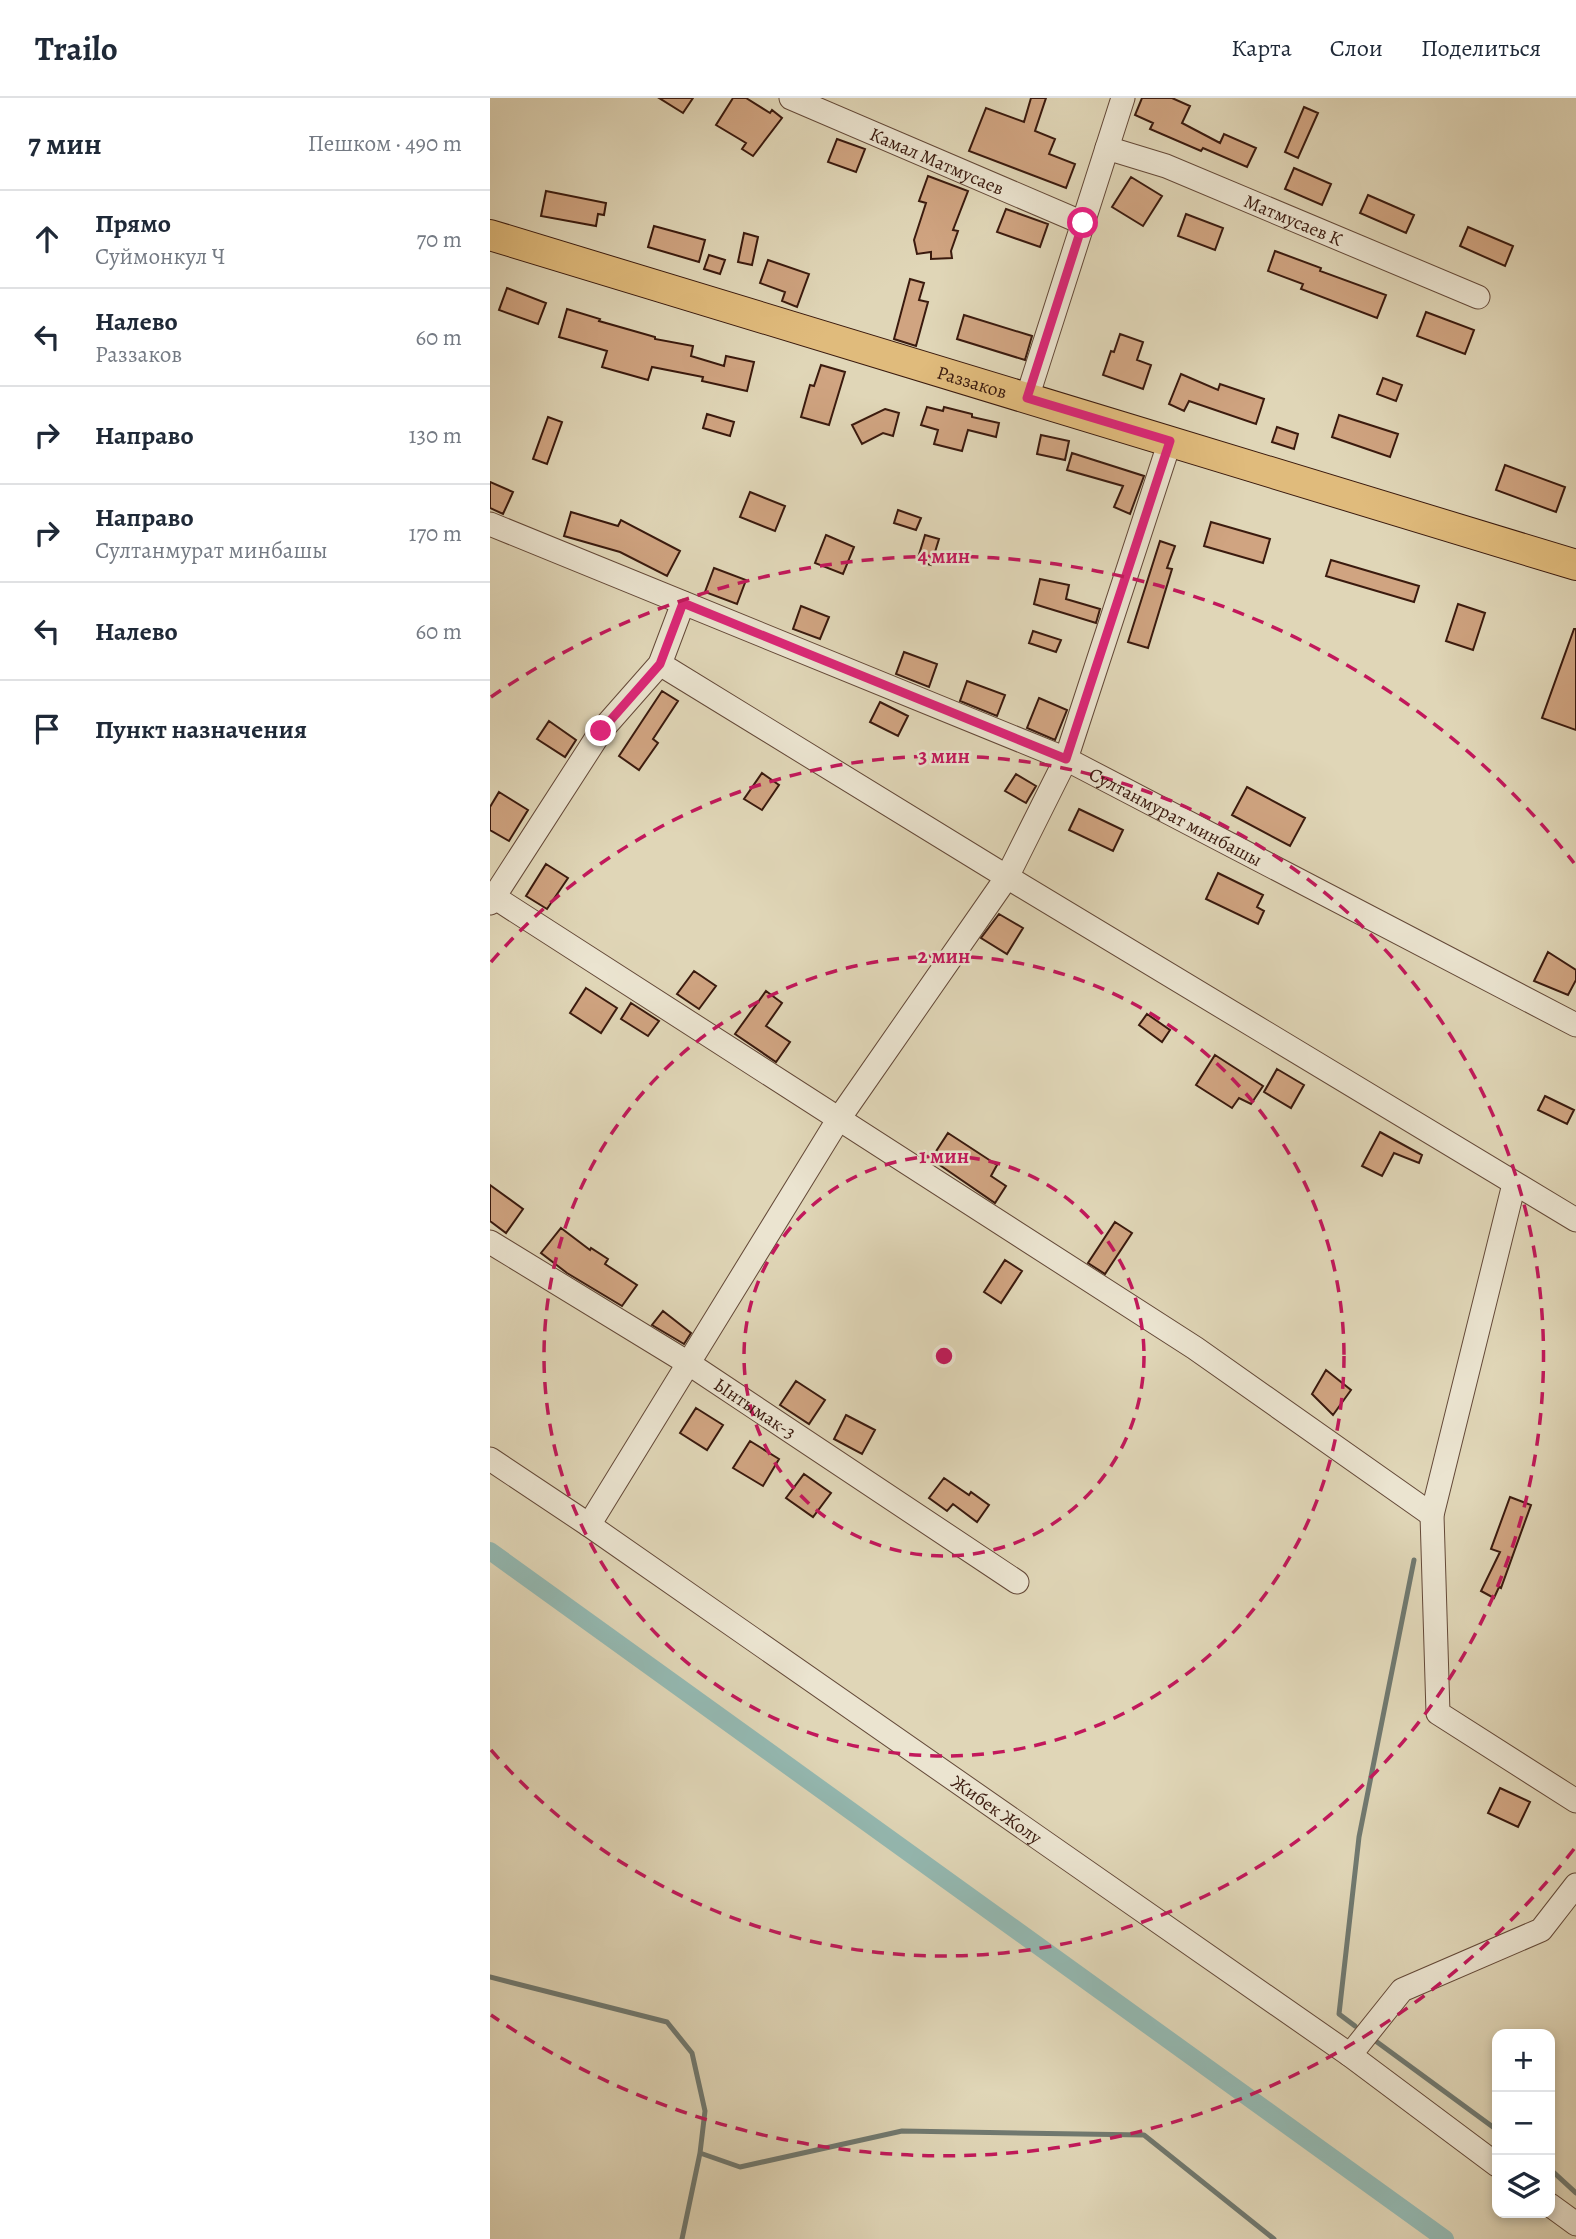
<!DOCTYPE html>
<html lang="ru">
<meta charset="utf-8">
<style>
body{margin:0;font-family:Alegreya,serif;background:#f6f6f7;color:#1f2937}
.controls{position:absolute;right:21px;bottom:21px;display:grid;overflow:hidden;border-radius:14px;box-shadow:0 4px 10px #0003}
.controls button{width:63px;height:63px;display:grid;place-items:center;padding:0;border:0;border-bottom:2px solid #e0e1e3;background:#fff;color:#1f2937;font:35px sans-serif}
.stop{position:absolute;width:21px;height:21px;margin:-16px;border:5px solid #db2777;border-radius:50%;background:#fff}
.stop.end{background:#db2777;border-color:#fff;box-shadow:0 2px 7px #0008}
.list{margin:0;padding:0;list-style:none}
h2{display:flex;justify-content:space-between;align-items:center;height:91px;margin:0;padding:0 28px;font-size:30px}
h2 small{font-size:23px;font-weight:400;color:#747a83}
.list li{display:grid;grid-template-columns:46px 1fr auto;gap:21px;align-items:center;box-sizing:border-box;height:98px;padding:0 28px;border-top:2px solid #e0e1e3}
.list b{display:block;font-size:26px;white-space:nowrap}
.list p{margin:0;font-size:23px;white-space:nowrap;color:#747a83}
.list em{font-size:23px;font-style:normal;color:#747a83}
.icon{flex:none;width:38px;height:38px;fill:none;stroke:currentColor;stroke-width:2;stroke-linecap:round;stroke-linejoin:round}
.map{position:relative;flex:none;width:1086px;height:2141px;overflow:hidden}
header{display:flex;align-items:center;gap:42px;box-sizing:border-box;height:98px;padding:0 35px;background:#fff;border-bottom:2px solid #e0e1e3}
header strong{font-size:33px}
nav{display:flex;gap:38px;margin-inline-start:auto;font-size:24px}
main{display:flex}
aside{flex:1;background:#fff}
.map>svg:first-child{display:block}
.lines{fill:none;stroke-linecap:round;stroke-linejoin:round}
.stream{stroke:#707970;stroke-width:5}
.canal{stroke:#94b9b2;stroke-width:18}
.building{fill:#d0a481;stroke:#3a1a0e;stroke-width:2}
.minor-casing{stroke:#644938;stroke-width:25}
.major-casing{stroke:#3a1a0e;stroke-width:32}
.minor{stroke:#ebe4d0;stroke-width:23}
.major{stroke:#e0bb7c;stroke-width:30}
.route{stroke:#db2777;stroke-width:9}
.ring{fill:none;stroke:#c2185b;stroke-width:3.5;stroke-dasharray:12 9}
.labels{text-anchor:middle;stroke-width:5;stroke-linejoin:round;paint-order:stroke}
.street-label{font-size:19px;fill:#3a1a0e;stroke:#ebe4d0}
.centre{fill:#c2185b;stroke:#ebe4d0;stroke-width:3.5}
.ring-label{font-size:21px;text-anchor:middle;font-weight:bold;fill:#c2185b;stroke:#ebe4d0;stroke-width:5;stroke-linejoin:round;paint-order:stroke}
</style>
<header>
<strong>Trailo</strong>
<nav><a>Карта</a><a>Слои</a><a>Поделиться</a></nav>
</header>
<main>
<aside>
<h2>7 мин<small>Пешком · 490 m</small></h2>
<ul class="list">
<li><svg class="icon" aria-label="ahead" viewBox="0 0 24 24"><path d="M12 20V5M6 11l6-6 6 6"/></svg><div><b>Прямо</b><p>Суймонкул Ч</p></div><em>70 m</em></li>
<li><svg class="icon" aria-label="left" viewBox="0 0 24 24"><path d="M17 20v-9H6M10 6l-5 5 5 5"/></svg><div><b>Налево</b><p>Раззаков</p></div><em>60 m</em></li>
<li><svg class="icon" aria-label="right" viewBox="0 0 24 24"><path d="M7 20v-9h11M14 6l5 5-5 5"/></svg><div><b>Направо</b></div><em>130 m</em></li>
<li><svg class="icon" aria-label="right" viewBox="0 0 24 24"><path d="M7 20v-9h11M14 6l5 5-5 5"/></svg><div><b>Направо</b><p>Султанмурат минбашы</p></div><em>170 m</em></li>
<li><svg class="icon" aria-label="left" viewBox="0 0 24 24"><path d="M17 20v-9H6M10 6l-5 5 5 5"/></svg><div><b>Налево</b></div><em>60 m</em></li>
<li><svg class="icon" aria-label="arrive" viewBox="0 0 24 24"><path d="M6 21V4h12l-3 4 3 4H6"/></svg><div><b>Пункт назначения</b></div></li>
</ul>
</aside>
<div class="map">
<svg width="1086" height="2141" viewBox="0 0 1086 2141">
<rect width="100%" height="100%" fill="#e0d6b7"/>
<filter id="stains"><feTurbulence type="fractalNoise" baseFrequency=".00286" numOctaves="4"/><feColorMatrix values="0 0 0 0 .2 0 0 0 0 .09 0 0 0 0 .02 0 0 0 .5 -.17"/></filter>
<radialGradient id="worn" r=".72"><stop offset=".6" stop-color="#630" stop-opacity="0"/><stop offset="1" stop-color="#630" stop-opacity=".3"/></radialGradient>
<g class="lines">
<path class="stream" d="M0,1879L177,1924L202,1955L215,2013L210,2055L192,2141
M865,1928L849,1916L869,1739L924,1462
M887,1944L1007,2032
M210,2055L250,2069L412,2033L654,2037L784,2141
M1060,2071L1086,2095"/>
<path class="canal" d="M0,1453L955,2141"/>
</g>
<path class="building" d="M169,0H203L193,15Z
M243,0H256L280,15L282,12L292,20L263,58L252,51L256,45L226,27Z
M541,0H556L545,33L565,41L559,56L585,66L576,90L479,53L496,10L534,24Z
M652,0H682L700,8L692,25L730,45L734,36L766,50L757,69L713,50L711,53L660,31L663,25L645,17Z
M814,9L828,15L808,60L795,54Z
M347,41L375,51L366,74L338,64Z
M804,70L841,86L832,107L795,91Z
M438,78L478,93L463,132L468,133L461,153L462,160L441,161V154L427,156L424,142L436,105L429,103Z
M641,79L672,98L653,128L622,109Z
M56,93L116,105L114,117L108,116L106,128L51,118Z
M878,97L924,117L916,135L870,115Z
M516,111L558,126L550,149L507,134Z
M696,116L733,130L725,152L688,138Z
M164,128L215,142L209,164L158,149Z
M978,129L1023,148L1015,168L970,148Z
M254,135L268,139L262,167L248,164Z
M785,153L831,170L830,173L896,197L887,220L811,191L813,186L778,173Z
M219,157L235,162L230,176L214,171Z
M278,162L319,176L307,209L292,203L295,194L270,185Z
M420,181L434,185L429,202L438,204L426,248L404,241Z
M17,190L56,205L48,226L9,212Z
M77,211L110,221L109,223L165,239V241L203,248L201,258L234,268L236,258L264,264L257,293L212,283L213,279L162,269L158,282L112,269L117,253L69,239Z
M936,214L984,232L975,256L927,238Z
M474,217L542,238L535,262L467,241Z
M630,236L653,244L647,262L661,267L653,291L613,277L621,253L624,254Z
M331,267L355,274L339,327L311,319L320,287L324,288Z
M691,276L728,292L730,286L774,301L766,326L699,303L694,313L679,306Z
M893,280L912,287L906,303L887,296Z
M437,309L453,313L454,309L482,316V319L509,325L506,339L478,332L472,353L444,346L448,332L431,327Z
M395,311L409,315L403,338L393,335L372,346L362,327Z
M217,316L244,324L240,338L213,330Z
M849,317L908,336L900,359L842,339Z
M58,319L72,324L57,366L43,361Z
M787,329L808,336L804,351L782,344Z
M551,337L579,343L575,362L547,356Z
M582,355L654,378L640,416L624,409L633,388L577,372Z
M1015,367L1075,389L1066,414L1006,392Z
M0,384L23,394L13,416L0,410Z
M260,394L295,408L285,433L250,419Z
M408,412L431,420L426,432L404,425Z
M81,414L128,428L131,422L190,453L177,478L130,454L74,438Z
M721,424L780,441L773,465L714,448Z
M336,437L364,449L353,476L325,465Z
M435,437L449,441L441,467L427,463Z
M670,443L685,448L677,470L682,471L658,550L638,544Z
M841,462L929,488L924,504L836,478Z
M224,470L256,482L247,506L215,494Z
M550,481L579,487L576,501L610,511L606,525L544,506Z
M968,506L995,515L983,552L956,543Z
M311,508L339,519L330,541L303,531Z
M1084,531H1086V632L1052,620Z
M543,533L571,542L566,554L539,545Z
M414,554L447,566L439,589L406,576Z
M477,583L515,597L507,618L470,603Z
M172,593L188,603L163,641L168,645L149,672L129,658Z
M549,600L577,612L565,642L537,630Z
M390,604L418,618L408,638L380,624Z
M59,623L86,642L75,659L47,641Z
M272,675L289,687L272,712L254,701Z
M526,676L546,688L536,705L515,693Z
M757,689L815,720L800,748L742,717Z
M9,694L38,712L19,743L0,732V709Z
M589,711L633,732L623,753L579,732Z
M56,766L78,780L57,811L36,798Z
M728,775L773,797L767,809L774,813L768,826L716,801Z
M509,816L533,830L517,856L491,840Z
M1058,854L1086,872V882L1078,897L1044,883Z
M204,873L226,888L209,911L187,896Z
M96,890L127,910L111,935L80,915Z
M276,893L292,905L276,928L300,944L286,964L245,936Z
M141,905L169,923L158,938L131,921Z
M657,916L680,932L672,944L649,927Z
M725,957L773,988L761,1006L749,1000L742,1010L706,987Z
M787,971L814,987L801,1010L774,994Z
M1055,998L1084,1012L1077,1026L1048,1012Z
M890,1034L932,1057L929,1065L904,1055L892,1078L872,1068Z
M458,1035L507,1067L501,1078L516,1088L505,1105L441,1061Z
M0,1087L33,1111L16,1135L0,1123Z
M625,1124L642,1135L615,1176L598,1165Z
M71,1130L100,1152L101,1150L118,1161L115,1166L147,1187L132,1208L77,1175L51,1155Z
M515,1162L532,1173L511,1205L494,1194Z
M173,1213L201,1235L194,1246L162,1227Z
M836,1272L861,1292L843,1317L822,1296Z
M306,1283L335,1302L319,1326L290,1307Z
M206,1310L233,1327L217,1352L190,1335Z
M356,1317L385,1332L372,1356L344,1341Z
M260,1343L289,1361L273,1388L243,1370Z
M314,1376L341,1395L323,1419L296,1400Z
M454,1380L479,1397L481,1394L499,1407L487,1424L463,1406L457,1413L439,1400Z
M1020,1399L1041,1407L1011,1490L1009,1489L1004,1500L991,1493L1010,1454L1001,1451Z
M1010,1690L1040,1704L1028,1729L998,1715Z"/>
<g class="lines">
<g class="minor-casing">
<g id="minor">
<path id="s1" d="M301,0L593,125"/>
<path id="s2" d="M617,50L676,68L988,199"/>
<path d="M537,300L633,0"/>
<path id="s3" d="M0,426L576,661L1086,927"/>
<path d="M170,566L517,779L1086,1122"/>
<path d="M4,799L705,1250L942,1417"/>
<path d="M0,805L111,633L170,566L193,505"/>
<path d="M1024,1086L942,1417L948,1615L1086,1703"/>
<path id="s4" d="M0,1144L198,1265L527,1484"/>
<path id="s5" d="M0,1361L99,1427L860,1957L1007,2067"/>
<path d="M99,1427L348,1022L517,779L576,661L680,343"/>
<path d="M860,1957L912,1892L1051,1832L1086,1787"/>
<path d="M1060,2107L1086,2126"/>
</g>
</g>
<g class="major-casing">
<g id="major">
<path id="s6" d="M0,137L1086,467"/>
</g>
</g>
<use href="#minor" class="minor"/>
<use href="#major" class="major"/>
</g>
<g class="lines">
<path class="route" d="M111,633L170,566L193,505L576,661L680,343L537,300L593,125"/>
</g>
<g class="ring">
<circle cx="454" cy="1258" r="200"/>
<circle cx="454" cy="1258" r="400"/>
<path d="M1 864A600 600 0 1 1 1 1652"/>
<path d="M1084 1751A800 800 0 0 1 1 1917M1 599A800 800 0 0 1 1084 765"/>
</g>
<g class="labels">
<g class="street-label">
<text dy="7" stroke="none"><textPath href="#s1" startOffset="159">Камал Матмусаев</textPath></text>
<text dy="7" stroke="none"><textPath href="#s2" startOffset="200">Матмусаев К</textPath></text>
<text dy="7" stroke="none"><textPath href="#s6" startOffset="504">Раззаков</textPath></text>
<text dy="7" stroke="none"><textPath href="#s3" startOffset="746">Султанмурат минбашы</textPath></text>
<text dy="7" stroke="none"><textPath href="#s4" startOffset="313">Ынтымак-3</textPath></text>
<text dy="7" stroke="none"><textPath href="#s5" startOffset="616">Жибек Жолу</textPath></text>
</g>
</g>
<circle cx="454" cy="1258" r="10" class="centre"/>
<g class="ring-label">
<text x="454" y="465">4 мин</text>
<text x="454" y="665">3 мин</text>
<text x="454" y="865">2 мин</text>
<text x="454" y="1065">1 мин</text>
</g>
<rect width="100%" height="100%" filter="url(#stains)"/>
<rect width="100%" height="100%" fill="url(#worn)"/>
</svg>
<div class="controls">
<button>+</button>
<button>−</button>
<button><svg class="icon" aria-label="layers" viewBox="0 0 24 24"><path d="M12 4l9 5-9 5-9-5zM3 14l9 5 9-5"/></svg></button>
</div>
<div class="stop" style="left:593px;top:125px"></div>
<div class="stop end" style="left:111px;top:633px"></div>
</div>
</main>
